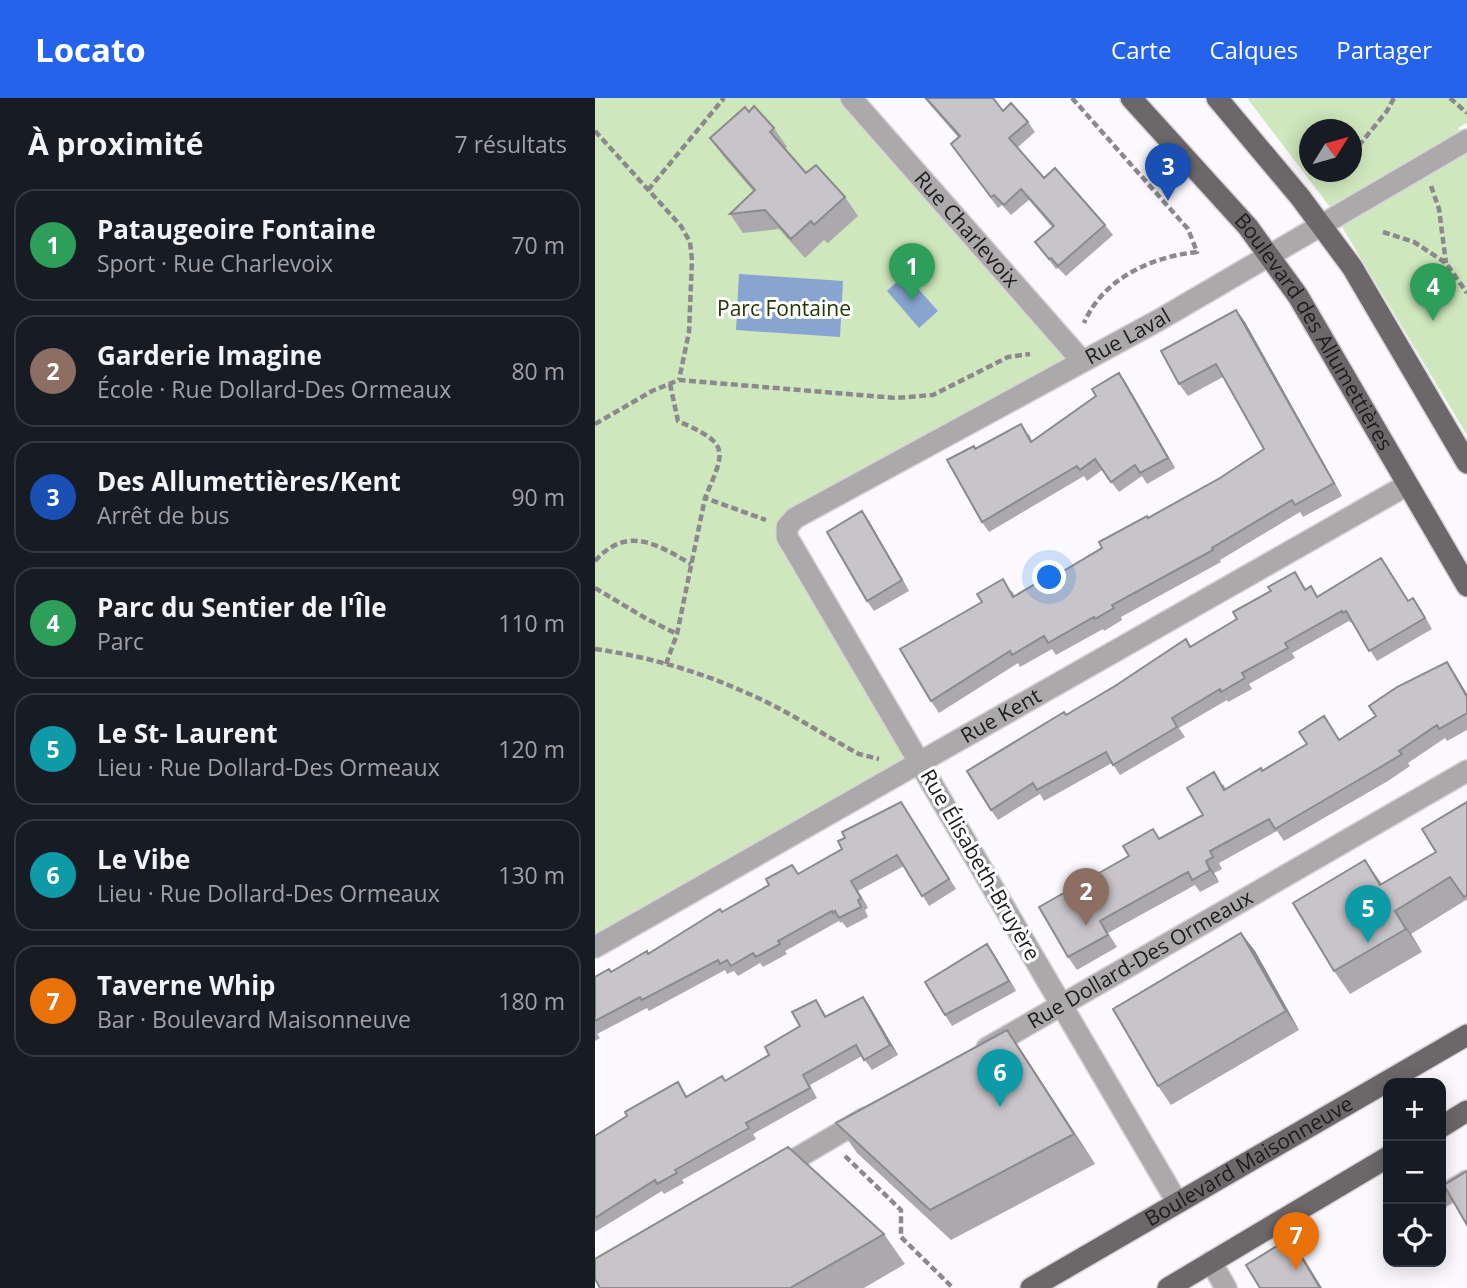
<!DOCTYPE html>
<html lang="fr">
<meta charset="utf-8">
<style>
body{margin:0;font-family:"Open Sans",sans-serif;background:#242831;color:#f1f3f6}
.controls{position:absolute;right:21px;bottom:21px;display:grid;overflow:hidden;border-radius:14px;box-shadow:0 4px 18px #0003}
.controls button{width:63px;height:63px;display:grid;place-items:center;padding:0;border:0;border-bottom:2px solid #363941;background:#171b24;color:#f1f3f6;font:35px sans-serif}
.compass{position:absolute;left:704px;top:21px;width:63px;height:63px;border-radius:50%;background:#171b24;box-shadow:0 4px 18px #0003;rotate:53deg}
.you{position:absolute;left:455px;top:480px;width:24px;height:24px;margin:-18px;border:5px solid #fff;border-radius:50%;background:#1a73e8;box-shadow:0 0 0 10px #1a73e833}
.badge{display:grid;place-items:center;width:46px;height:46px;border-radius:50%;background:#2563eb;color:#fff;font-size:23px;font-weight:700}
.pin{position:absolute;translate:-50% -58px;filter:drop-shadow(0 2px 4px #0008)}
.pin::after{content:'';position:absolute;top:37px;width:24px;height:21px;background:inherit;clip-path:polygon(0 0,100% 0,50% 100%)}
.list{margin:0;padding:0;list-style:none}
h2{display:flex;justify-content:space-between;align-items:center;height:91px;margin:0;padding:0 28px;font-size:30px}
h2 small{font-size:23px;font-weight:400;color:#9ea1a6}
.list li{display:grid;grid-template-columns:46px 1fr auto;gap:21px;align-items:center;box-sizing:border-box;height:112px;margin:0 14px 14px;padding:0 14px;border:2px solid #363941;border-radius:21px}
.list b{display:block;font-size:26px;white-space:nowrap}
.list p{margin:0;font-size:23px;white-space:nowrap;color:#9ea1a6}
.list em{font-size:23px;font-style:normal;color:#9ea1a6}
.icon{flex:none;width:38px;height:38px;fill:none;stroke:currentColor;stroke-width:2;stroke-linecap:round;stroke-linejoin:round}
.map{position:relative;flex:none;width:872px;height:1190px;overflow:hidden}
header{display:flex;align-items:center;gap:42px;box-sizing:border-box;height:98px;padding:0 35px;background:#2563eb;color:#fff}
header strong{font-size:33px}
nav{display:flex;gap:38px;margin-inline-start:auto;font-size:24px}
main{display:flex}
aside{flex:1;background:#171b24}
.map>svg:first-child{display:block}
.green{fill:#cfe7bd;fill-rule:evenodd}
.water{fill:#87a5d0}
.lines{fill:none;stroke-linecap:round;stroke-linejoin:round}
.minor-casing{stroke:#d7d5da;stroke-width:24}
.major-casing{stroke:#d7d5da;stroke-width:24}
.path{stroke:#8b898d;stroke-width:4.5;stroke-dasharray:7 3.5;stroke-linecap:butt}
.minor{stroke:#aca9aa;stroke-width:21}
.major{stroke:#6c6869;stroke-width:21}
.wall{fill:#aba9ad}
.shaded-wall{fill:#8b8a8d}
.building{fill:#c7c5c9;stroke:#8b8a8d;stroke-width:2}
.labels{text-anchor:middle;stroke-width:6;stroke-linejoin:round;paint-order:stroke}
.street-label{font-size:21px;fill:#1c1b1d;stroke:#fff}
.park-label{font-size:21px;fill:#213803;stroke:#fff}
</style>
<header>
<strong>Locato</strong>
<nav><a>Carte</a><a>Calques</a><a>Partager</a></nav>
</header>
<main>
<aside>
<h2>À proximité<small>7 résultats</small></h2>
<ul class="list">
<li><span class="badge" style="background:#2e9e5b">1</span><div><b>Pataugeoire Fontaine</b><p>Sport · Rue Charlevoix</p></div><em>70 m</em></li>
<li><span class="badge" style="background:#8d6e63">2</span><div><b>Garderie Imagine</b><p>École · Rue Dollard-Des Ormeaux</p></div><em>80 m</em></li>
<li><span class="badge" style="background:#1a4fb4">3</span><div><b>Des Allumettières/Kent</b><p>Arrêt de bus</p></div><em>90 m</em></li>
<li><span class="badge" style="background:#2e9e5b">4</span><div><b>Parc du Sentier de l'Île</b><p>Parc</p></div><em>110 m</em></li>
<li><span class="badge" style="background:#0f9aa8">5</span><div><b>Le St- Laurent</b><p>Lieu · Rue Dollard-Des Ormeaux</p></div><em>120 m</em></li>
<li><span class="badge" style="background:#0f9aa8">6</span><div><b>Le Vibe</b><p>Lieu · Rue Dollard-Des Ormeaux</p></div><em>130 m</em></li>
<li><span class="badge" style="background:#e8710a">7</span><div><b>Taverne Whip</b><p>Bar · Boulevard Maisonneuve</p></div><em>180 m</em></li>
</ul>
</aside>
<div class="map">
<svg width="872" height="1190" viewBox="0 0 872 1190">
<rect width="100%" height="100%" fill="#fbf9fe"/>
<path class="green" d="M0,0H256L487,263L192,429L325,664L0,849Z
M652,0H872V25L863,30L872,46V337L735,109ZM715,32H757V74H715Z"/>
<path class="water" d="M144,176L248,183L245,239L141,232Z
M310,176L343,213L324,230L292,193Z"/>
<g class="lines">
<g class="minor-casing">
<g id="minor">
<path id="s1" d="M256,0L487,263"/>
<path id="s2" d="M0,849L812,387"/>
<path id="s3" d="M392,950L872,673"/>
<path d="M180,1073L270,1020"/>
<path d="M846,1099L872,1083"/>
<path id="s4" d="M582,1104L198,449L192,439V429L200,420L564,222L872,42"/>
<path d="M616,1164L631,1190"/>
</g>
</g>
<g class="major-casing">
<g id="major">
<path id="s5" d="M536,0L653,129L703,198L872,488"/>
<path d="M622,0L705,99L757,169L872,365"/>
<path d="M846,1029L872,1013"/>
<path id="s6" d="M436,1190L872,937"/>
<path d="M573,1190L793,1059"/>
</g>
</g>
<path class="path" d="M477,0L593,131L602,154C555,159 508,181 489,225
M855,0L872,15
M0,33L86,128L95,144L97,162L94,234L84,282
M757,56L792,13L799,0
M738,79L741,74
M836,88L844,111L851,165
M53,92L129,0
M788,134L819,144L851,165L872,195
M75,286L83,323C135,346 131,351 110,400L171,422
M0,326L57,293L84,282L301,300L338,297L413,259L435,256
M0,463C32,427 62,446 96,466
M0,490L52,521L82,536
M0,551C49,558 100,572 145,592C187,609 225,635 264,656L284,661
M71,566L82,536L110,400
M250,1058L306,1112V1139L358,1190"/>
<use href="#minor" class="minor"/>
<use href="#major" class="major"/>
</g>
<path class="wall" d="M329,0H398L408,13L433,24L440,34L422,50L449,80L510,127L518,137L471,178L463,170L461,171L440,144L457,129L434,102L416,117L407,107L403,110L363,56V39Z
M154,14L179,30L192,49L190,51L211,75L250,99L263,118L233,145L229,142L210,160L184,131L148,135L135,116L159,94L129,59L115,40Z
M641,212L650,224L747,398L708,419L705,414L625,462L626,464L526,519L527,522L509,533L508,531L461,557L457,551L425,569L423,565L344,615L336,603L387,504L417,493L420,498L444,488L554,420L625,380L669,351L628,279L593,298L584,286Z
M524,275L531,285L580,370L552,386L547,378L524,394L507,372L492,383L489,378L394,434L387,424L381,351L434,336L437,343L501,298Z
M274,423L314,493L279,513L272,503Z
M786,460L813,502L825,510L837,531L782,563L757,524L756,525L754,523L697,555L700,560L654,586L657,591L633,604L632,602L584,630L590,639L525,677L517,665L449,703L445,696L403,722L396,712L471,617L520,588L591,541L596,548L642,521L700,474L711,491L723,498Z
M860,576L872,596V632L852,643L850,640L813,665L815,668L793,683L689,743L682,733L624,765L627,771L619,775L624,784L605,794L600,787L513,835L522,849L482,872L473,859L565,740L608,717L628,686L631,691L668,673L744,642Z
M306,704L361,791L334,808L309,768L263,793L273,810L270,812L273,819L252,830L247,824L245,825L244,823L190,853L192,856L168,869L165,865L143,878L139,873L132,876L130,872L54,913L52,910L2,936L5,940L0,943V879L16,873L53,856L174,787L197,767L204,776L247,751L250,740Z
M872,704V803L871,802L816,836L827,854L755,896L739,873L787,785L841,754Z
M646,835L660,853L704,932L576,1007L563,988Z
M399,856L421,893L357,928L350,917Z
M268,899L275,909L303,957L277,972L267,958L215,987L222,1000L158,1036L161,1041L87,1082L89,1085L69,1096L67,1093L0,1134V1038L92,998L130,983L174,957L205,928L228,912L231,918Z
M412,932L433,963L500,1066L356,1142L262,1055L241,1025Z
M289,1136L310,1166L269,1190H5Z"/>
<path class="shaded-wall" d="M641,212L650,224L747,398L739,385Z
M524,275L531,285L580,370L573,360Z
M267,413L274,423L314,493L307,482Z
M852,564L860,576L872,596V599Z
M770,762L786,785L801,809L785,787Z
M611,763L619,775L624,784L615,772Z
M256,783L263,793L273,810L266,800Z
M800,813L816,836L827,854L811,831Z
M646,835L660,853L704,932L691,913Z
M392,846L399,856L421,893L414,883Z
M268,899L275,909L303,957L295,947Z
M412,932L433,963L500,1066L479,1036Z
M695,1140L708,1159L727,1190H725Z"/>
<path class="building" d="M331,0H398L408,13L416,5L433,24L414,40L449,80L460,70L510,127L463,168L456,160L454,161L440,144L459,128L426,91L409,107L399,97L396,99L356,46L365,38Z
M159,8L179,30L175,34L211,75L221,67L250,99L219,127L216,123L196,141L170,112L135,116L160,92L115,40L150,9L154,14Z
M641,212L739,385L700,407L697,402L617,450L618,452L517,507L519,510L500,521L499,519L453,545L449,538L417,557L415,553L336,603L305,551L387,504L382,496L408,481L418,499L442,485L443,488L507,450L504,444L552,418L553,420L625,380L669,351L621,266L584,286L566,253Z
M524,275L573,360L545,375L540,367L516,384L500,361L485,372L482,368L387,424L352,362L379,348L380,351L426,326L436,344L501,298L497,291Z
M267,413L307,482L272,503L232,434Z
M786,460L813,503L818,500L830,520L774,553L751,513L748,515L747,513L690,545L693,550L647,575L650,580L626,594L625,591L577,620L582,629L518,667L511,654L442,692L438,685L396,712L372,673L469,614L471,617L520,588L591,541L595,549L642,521L638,514L676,493L673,489L700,474L710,492L716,488L722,499Z
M852,564L872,599V615L844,631L842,627L804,653L807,656L784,670L680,731L674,721L615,753L618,759L611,763L615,772L597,782L593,774L505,823L513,837L473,859L444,809L534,758L528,748L558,731L564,741L608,717L592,690L619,674L629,692L666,670L667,673L712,646L704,634L729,618L744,642L781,618L774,608L802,589Z
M306,704L354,781L327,798L302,757L256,783L266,800L263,802L266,809L244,820L240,813L238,815L237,813L183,843L185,846L161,859L158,855L136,868L132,862L125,866L123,862L47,902L45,899L0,923V879L14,871L16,874L52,853L53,856L125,811L127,814L174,787L171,781L197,767L203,776L247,751L243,743L250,740L247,734Z
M872,704V797L869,799L855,779L800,813L811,831L739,873L698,805L770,762L785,787L841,754L827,731Z
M646,835L691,913L563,988L518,911Z
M392,846L414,883L350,917L330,884Z
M268,899L295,947L269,962L261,947L208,977L215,990L151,1025L154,1030L80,1072L82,1075L62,1086L60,1082L0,1120V1038L32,1018L30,1014L83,984L91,999L127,978L130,983L174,957L170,949L205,928L197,914L221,902L230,919Z
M412,932L479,1036L335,1112L241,1025Z
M193,1049L289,1136L195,1190H5L0,1181V1161Z
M872,1073V1127L849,1087Z
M695,1140L725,1190H665L651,1167Z"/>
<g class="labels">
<g class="street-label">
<text dy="7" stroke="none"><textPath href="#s1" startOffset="175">Rue Charlevoix</textPath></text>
<text dy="7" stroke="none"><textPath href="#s5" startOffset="298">Boulevard des Allumettières</textPath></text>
<text dy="7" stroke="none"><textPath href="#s4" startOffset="1172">Rue Laval</textPath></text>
<text dy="7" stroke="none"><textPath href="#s2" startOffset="467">Rue Kent</textPath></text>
<text transform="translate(385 767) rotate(60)" y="7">Rue Élisabeth-Bruyère</text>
<text dy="7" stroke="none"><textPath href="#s3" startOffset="177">Rue Dollard-Des Ormeaux</textPath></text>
<text dy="7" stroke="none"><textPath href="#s6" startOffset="252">Boulevard Maisonneuve</textPath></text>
</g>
<g class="park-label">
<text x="189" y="218">Parc Fontaine</text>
</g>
</g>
</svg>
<div class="controls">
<button>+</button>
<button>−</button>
<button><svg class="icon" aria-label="locate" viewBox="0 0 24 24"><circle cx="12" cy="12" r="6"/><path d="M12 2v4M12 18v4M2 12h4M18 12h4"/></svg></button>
</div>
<svg class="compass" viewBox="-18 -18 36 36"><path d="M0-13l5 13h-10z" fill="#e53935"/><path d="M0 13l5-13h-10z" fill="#9ea1a6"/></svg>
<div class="you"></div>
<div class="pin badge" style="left:317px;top:203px;background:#2e9e5b">1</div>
<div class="pin badge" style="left:491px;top:828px;background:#8d6e63">2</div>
<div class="pin badge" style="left:573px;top:103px;background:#1a4fb4">3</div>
<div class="pin badge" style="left:838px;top:223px;background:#2e9e5b">4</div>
<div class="pin badge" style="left:773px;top:845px;background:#0f9aa8">5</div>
<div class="pin badge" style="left:405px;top:1009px;background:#0f9aa8">6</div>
<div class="pin badge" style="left:701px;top:1172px;background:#e8710a">7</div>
</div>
</main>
